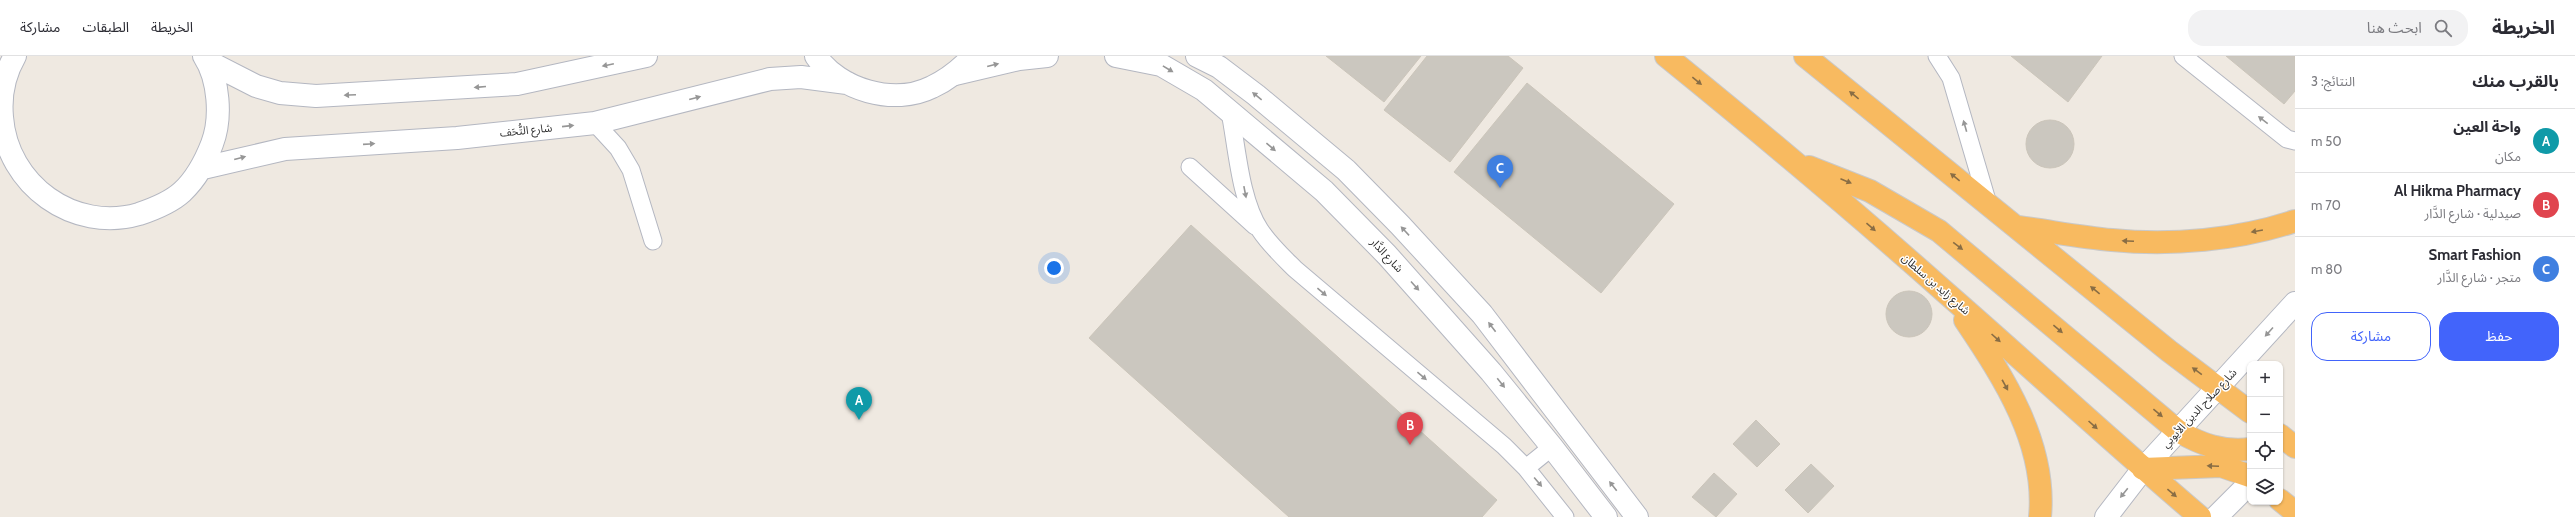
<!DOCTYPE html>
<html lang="ar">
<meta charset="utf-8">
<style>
body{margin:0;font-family:Cabin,"Noto Sans Arabic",sans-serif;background:#f2f2f3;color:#2b2b33;direction:rtl}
.controls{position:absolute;right:12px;bottom:12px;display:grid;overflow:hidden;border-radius:8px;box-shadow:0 1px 3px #0004}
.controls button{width:36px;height:36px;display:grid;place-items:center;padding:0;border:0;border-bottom:1px solid #e1e1e2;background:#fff;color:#2b2b33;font:20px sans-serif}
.you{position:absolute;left:1054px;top:212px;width:14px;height:14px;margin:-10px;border:3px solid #fff;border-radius:50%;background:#1a73e8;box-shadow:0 0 0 6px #1a73e833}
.badge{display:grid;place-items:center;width:26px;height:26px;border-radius:50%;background:#4264fb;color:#fff;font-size:13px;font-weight:700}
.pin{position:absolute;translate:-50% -33px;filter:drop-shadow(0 1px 2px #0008)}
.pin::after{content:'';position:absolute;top:21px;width:14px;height:12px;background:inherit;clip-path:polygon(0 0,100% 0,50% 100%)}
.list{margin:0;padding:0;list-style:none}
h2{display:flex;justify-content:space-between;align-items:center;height:52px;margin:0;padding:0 16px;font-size:17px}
h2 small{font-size:13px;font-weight:400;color:#7c7c81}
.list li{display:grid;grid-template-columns:26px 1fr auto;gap:12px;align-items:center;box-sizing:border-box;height:64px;padding:0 16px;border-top:1px solid #e1e1e2}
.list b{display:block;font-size:15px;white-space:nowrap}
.list p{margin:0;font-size:13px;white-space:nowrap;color:#7c7c81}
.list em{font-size:13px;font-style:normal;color:#7c7c81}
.actions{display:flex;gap:8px;padding:12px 16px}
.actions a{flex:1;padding:9px 0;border:1px solid #4264fb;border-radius:16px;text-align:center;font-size:14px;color:#4264fb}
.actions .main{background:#4264fb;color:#fff}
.icon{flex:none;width:22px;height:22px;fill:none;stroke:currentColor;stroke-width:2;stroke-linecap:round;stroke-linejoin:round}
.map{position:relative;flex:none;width:2295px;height:461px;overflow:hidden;direction:ltr}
header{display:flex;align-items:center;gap:24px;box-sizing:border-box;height:56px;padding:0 20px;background:#fff;border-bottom:1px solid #e1e1e2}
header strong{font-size:19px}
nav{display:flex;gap:22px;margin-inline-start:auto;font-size:14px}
.search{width:280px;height:36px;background:#f2f2f3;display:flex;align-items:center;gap:10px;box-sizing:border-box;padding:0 14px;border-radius:16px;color:#7c7c81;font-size:15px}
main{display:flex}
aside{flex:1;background:#fff}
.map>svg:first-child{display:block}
.building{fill:#cbc7bf;stroke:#cbc5ba}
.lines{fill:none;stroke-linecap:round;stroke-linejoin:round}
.service-casing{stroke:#b4b7c1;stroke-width:19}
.minor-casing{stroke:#b4b7c1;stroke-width:24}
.tertiary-casing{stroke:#b4b7c1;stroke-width:24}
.trunk-casing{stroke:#c9c9c9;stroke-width:24}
.service{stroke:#fff;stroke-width:17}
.minor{stroke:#fff;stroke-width:22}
.tertiary{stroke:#fff;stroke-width:22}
.trunk{stroke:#f8ba60;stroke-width:22}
.oneway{fill:#969696}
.oneway2{fill:#896d44}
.labels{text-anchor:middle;stroke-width:3;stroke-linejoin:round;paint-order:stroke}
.street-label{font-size:11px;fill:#2e2e2e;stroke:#fff}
</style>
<header>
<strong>الخريطة</strong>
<div class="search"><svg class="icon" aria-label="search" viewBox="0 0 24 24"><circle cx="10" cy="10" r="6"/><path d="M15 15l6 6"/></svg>ابحث هنا</div>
<nav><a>الخريطة</a><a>الطبقات</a><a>مشاركة</a></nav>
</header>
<main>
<aside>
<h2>بالقرب منك<small>النتائج: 3</small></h2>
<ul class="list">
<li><span class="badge" style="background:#0f9aa8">A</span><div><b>واحة العين</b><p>مكان</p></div><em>50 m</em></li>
<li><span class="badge" style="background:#e0444e">B</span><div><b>Al Hikma Pharmacy</b><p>صيدلية · شارع الدَّار</p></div><em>70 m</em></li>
<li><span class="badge" style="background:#3f7fe0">C</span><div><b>Smart Fashion</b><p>متجر · شارع الدَّار</p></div><em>80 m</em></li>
</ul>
<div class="actions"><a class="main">حفظ</a><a>مشاركة</a></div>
</aside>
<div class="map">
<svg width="2295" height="461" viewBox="0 0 2295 461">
<rect width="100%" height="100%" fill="#efe9e1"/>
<path class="building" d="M1326,0H1421L1384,46Z
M1427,0H1508L1523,12L1450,106L1384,54Z
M2011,0H2102L2068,46Z
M2226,0H2295V35L2284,48Z
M1527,27L1674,148L1601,237L1454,116Z
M2026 88a24 24 0 1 1 48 0a24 24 0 1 1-48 0Z
M1191,169L1497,444L1482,461H1289L1089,282Z
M1886 258a23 23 0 1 1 46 0a23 23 0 1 1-46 0Z
M1756,364L1780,388L1757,411L1733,388Z
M1811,408L1834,430L1808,457L1785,434Z
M1714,417L1737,438L1716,461L1692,441Z"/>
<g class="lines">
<g class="service-casing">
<path id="service" d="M1937,0L1951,22L1988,148
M2183,0L2287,83L2295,85
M1230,56C1237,91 1240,144 1260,174C1270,189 1283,201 1295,213L1504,390L1526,412L1565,461
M595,67L618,92L631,114L653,185
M1190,111L1255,170
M1526,412L1552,391"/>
</g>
<g class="minor-casing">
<path id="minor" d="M1116,0L1161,9L1204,34L1324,135L1387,199L1491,316L1552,391L1606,461
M1197,0L1219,11L1256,39L1346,114L1400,169L1482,258L1637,461
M955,18L1019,3L1047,0"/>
</g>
<g class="tertiary-casing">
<path id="tertiary" d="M15,0C4,19 0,39 2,61C7,129 74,177 139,158C154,153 171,146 182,136C197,122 205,106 212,88C222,62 219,23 204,0
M816,0C839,34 894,50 932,31C949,23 961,13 973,0
M207,5L256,30L280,37L316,40L517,28L646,0
M203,112L285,93L457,82L595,67L770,23L801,21L847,27
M2106,461L2143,413L2295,247
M2216,461L2250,427"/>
</g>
<g class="trunk-casing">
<path id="trunk" d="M1666,0C1761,77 1854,155 1945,236C2031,311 2114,388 2200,461
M1805,0L2169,295L2250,356
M1809,111L1870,135L1939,175L2178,375C2202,389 2222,396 2250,393
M2018,171C2049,175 2080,181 2112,184C2171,190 2238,184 2295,165
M1965,264C2004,322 2047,388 2040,461
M2280,379L2295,391
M2143,413L2221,410L2250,420
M2280,444L2295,456"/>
</g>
<use href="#service" class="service"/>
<use href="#minor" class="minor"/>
<use href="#tertiary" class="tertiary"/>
<use href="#trunk" class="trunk"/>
</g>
<defs><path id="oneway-solid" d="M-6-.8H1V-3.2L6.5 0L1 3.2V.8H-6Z"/></defs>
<g class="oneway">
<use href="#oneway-solid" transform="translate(608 9) rotate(168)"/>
<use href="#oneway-solid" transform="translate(993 9) rotate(-14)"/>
<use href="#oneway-solid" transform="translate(1168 13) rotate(31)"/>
<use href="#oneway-solid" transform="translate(480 31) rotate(175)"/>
<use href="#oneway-solid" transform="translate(350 39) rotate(177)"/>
<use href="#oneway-solid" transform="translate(1257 40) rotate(-141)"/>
<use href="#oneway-solid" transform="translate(695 42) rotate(-15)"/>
<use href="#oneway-solid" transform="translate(2263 64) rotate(-142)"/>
<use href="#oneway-solid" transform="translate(568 70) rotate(-6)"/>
<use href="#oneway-solid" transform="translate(1965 70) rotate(-106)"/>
<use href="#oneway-solid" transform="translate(369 88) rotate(-4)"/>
<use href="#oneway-solid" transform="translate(1271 91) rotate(40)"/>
<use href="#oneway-solid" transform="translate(240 102) rotate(-15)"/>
<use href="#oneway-solid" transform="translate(1245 136) rotate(79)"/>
<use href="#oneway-solid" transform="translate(1405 175) rotate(-133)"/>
<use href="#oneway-solid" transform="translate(1415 230) rotate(48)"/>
<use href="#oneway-solid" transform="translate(1322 236) rotate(40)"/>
<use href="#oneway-solid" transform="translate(1492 271) rotate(-127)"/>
<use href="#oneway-solid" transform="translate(2269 276) rotate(132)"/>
<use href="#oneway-solid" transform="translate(1422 320) rotate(40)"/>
<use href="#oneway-solid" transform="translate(1501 327) rotate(51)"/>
<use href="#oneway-solid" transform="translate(1538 426) rotate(50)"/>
<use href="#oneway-solid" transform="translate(1613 430) rotate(-128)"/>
<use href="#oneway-solid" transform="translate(2124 437) rotate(129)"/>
</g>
<g class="oneway2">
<use href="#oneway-solid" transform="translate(1697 25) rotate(39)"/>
<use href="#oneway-solid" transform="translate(1854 39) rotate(-141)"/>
<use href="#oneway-solid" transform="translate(1955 121) rotate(-141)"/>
<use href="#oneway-solid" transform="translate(1846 125) rotate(23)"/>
<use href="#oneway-solid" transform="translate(1871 171) rotate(41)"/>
<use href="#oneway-solid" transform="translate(2257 175) rotate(170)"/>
<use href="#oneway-solid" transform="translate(2128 185) rotate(-177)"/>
<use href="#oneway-solid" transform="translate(1958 190) rotate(37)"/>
<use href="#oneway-solid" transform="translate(2095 234) rotate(-141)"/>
<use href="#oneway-solid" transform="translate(2058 273) rotate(40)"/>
<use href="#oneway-solid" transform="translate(1996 282) rotate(42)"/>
<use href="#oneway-solid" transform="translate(2197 315) rotate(-144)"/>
<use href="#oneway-solid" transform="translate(2005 329) rotate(61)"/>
<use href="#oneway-solid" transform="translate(2158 357) rotate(40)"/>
<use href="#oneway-solid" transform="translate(2093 369) rotate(42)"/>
<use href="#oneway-solid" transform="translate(2213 410) rotate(-178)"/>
<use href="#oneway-solid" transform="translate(2172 437) rotate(40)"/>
</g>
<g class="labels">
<g class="street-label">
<text transform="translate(526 74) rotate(-6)" y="4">شارع التُّحَف</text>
<text transform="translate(1387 199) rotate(47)" y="4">شارع الدَّار</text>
<text transform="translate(1936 228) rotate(41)" y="4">شارع زايد بن سلطان</text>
<text transform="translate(2199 352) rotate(-47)" y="4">شارع صلاح الدين الأيوبي</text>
</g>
</g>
</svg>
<div class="controls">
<button>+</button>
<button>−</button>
<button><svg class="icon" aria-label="locate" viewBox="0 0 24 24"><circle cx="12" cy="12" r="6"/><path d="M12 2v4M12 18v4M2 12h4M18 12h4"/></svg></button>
<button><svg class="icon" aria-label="layers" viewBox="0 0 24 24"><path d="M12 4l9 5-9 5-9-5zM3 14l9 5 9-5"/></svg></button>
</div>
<div class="you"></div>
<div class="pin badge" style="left:859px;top:364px;background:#0f9aa8">A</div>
<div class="pin badge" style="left:1410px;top:389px;background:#e0444e">B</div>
<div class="pin badge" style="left:1500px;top:132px;background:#3f7fe0">C</div>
</div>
</main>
